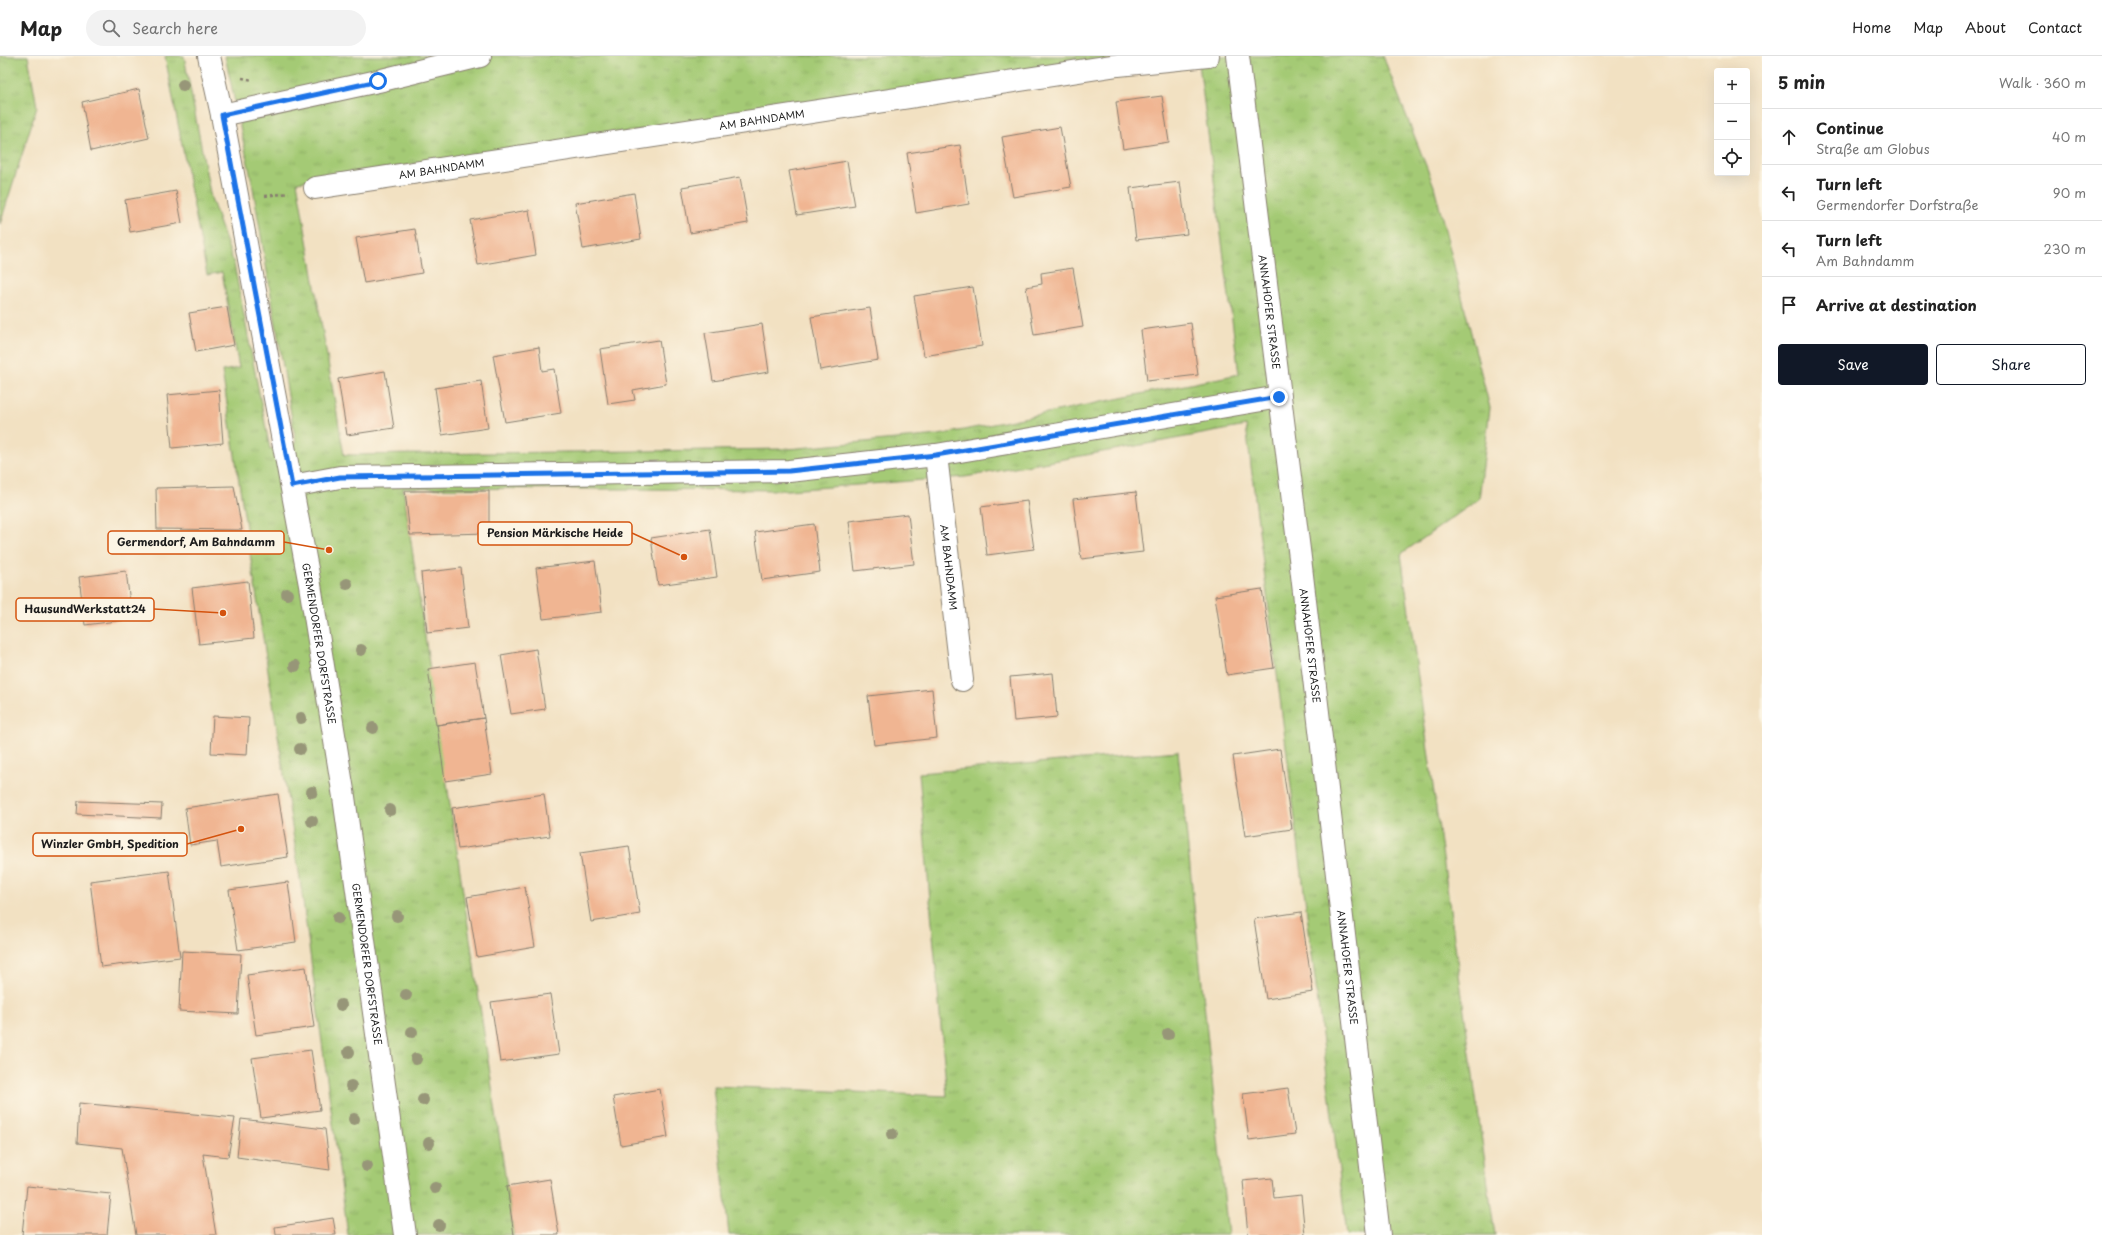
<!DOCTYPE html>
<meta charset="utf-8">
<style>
body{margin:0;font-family:"Playpen Sans",sans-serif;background:#f2f2f2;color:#222}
.controls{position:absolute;right:12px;top:12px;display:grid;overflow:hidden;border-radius:4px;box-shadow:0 4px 16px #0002}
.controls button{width:36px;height:36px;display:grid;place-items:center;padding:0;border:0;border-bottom:1px solid #e0e0e0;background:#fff;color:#222;font:20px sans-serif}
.stop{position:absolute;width:12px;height:12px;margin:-9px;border:3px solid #1a73e8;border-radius:50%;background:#fff}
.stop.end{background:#1a73e8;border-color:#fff;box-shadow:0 1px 4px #0008}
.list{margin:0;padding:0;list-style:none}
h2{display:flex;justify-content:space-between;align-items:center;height:52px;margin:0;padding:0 16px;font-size:17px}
h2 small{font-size:13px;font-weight:400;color:#767676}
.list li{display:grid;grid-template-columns:26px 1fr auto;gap:12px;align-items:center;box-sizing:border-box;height:56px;padding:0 16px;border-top:1px solid #e0e0e0}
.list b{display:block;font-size:15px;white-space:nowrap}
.list p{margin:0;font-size:13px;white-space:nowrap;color:#767676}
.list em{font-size:13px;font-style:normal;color:#767676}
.actions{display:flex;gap:8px;padding:12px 16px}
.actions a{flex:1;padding:9px 0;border:1px solid #111827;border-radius:4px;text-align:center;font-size:14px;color:#111827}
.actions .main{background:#111827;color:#fff}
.icon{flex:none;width:22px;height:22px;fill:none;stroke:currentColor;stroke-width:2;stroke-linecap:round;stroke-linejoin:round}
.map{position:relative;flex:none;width:1762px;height:1179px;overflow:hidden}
header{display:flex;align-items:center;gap:24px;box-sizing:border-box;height:56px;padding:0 20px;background:#fff;border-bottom:1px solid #e0e0e0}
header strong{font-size:19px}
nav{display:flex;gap:22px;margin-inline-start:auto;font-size:14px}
.search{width:280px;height:36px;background:#f2f2f2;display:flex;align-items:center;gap:10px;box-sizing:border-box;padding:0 14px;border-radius:22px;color:#767676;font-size:15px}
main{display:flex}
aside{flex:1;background:#fff}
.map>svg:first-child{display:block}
.grass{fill:url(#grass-tufts);stroke:#607348}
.building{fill:#f0b592}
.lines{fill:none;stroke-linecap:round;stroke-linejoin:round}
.street-casing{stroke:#877e6f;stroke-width:24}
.secondary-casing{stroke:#877e6f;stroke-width:24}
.path{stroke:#877e6f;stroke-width:2.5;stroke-dasharray:3 3;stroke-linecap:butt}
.street{stroke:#fff;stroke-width:22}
.secondary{stroke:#fff;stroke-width:22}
.tree{fill:#979678}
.route{stroke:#1a73e8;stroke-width:5}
.labels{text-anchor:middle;stroke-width:3;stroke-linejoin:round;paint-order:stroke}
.street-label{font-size:10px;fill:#1c1c1c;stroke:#fcf5e5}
.leader{fill:none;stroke:#d4530e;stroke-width:1.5}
.callout-dot{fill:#d4530e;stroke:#fcf5e5;stroke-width:1.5}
.callout{fill:#fcf5e5;stroke:#d4530e;stroke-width:1.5}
.callout-label{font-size:11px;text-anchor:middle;font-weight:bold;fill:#1c1c1c}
</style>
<header>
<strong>Map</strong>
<div class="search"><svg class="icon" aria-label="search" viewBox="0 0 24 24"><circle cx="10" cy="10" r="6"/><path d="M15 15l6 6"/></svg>Search here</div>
<nav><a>Home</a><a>Map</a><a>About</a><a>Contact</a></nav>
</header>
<main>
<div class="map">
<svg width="1762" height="1179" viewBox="0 0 1762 1179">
<defs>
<pattern id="grass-tufts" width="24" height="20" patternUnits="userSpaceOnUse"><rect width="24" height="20" fill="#a4ca75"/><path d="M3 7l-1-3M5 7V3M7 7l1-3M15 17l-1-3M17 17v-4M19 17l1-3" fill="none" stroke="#8dad65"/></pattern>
</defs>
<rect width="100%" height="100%" fill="#fcf5e5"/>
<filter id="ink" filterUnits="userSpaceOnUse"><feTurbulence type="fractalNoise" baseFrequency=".025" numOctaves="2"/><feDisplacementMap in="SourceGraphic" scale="8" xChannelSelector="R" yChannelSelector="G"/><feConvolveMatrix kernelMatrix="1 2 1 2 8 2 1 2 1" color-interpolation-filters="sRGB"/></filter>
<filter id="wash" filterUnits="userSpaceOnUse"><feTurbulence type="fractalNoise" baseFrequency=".012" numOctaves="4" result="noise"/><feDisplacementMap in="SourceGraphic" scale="16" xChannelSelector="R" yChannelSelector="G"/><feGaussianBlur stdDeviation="0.9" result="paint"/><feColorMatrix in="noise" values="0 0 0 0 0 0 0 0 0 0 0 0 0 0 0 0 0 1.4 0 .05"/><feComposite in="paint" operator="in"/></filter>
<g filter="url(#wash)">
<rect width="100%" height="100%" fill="#f2e1c2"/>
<path class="grass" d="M0,0H28L37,51L0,168Z
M165,0H184L211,142L234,208L270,393L296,387L252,126L225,0H1129L297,126L344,399L788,393L939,379L1239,318L1198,0H1383L1434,130L1490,352L1479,443L1401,498L1495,1179H1347L1246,370L965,421L788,434L403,432L514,1179H348L299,816L222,315L239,312L222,216L207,219Z
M1178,695L1228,1179H729L713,1030L947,1040L919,717Z"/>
<g id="blocks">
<path class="building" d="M139,33L149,82L91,95L82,46Z
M1162,40L1169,86L1123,93L1116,46Z
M1060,71L1071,131L1013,141L1002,81Z
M960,89L969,148L916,157L907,97Z
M847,105L855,150L797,159L789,115Z
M740,121L748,167L690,177L682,131Z
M1180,126L1187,178L1136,184L1130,132Z
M176,135L182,167L130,176L125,144Z
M634,137L641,183L583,193L575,147Z
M529,154L536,199L478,209L470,164Z
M415,173L422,217L364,227L356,182Z
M1073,212L1083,271L1034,279L1026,231L1042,228L1041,217Z
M973,231L982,290L924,300L914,240Z
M227,251L234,289L196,296L189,257Z
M870,252L878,304L820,314L811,261Z
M1191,267L1198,319L1147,325L1141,274Z
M762,268L769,316L713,325L705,277Z
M659,284L666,328L633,334L635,344L608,348L600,293Z
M539,291L542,315L554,313L561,357L505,366L493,299Z
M385,315L394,372L347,379L338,323Z
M481,325L488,372L442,379L435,332Z
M219,334L223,387L172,392L167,339Z
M234,430L242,474L157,473L156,432Z
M405,435H489V477L410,479Z
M1136,436L1143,496L1081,503L1073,443Z
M1027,445L1034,493L987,499L981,451Z
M908,458L914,508L855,515L849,465Z
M814,468L820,516L762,524L755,476Z
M710,473L717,521L658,529L651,482Z
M595,505L602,556L543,563L536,512Z
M461,512L468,572L427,577L421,517Z
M126,515L132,563L85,569L79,521Z
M248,525L254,582L199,588L192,532Z
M1262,533L1274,612L1227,619L1215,540Z
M536,593L545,653L511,658L501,599Z
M475,606L484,662L436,669L428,613Z
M1053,617L1057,661L1014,665L1010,621Z
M932,633L937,682L874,689L868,640Z
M213,660L249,662L247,699L211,697Z
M484,662L492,718L445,725L437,669Z
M1280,693L1292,773L1245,780L1233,700Z
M278,738L288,801L221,811L217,785L190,789L185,752Z
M544,738L550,780L458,793L452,752Z
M78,745L162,748L161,762L77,758Z
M629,790L640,858L591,866L580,797Z
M169,815L180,901L101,911L90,825Z
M288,826L296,886L238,894L229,834Z
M525,831L535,891L477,901L467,841Z
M1301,856L1313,936L1266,943L1254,863Z
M182,895L241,898L238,958L179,955Z
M306,911L314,971L256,979L247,919Z
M550,938L559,998L500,1006L491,946Z
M311,994L320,1054L261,1062L252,1002Z
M1288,1032L1295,1078L1249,1084L1243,1038Z
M660,1033L668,1081L621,1089L613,1041Z
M79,1047L235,1062L228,1101L203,1098L216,1179H136L122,1092L77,1087Z
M241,1063L325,1073L330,1114L237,1101Z
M1272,1122L1274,1142L1301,1139L1305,1179H1248L1243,1125Z
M550,1123L559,1179H514L507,1130Z
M27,1130L111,1138L107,1179H22Z
M333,1162L336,1179H276L275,1171Z"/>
</g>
</g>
<g filter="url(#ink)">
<use href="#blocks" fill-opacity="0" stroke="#877e6f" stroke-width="1"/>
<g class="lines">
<g class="street-casing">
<g id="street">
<path id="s1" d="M1238,0L1300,502L1379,1179"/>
<path id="s2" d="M315,132L1118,9L1208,0"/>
<path id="s3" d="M936,399L962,624"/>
<path d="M292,430L340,421L789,415L936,399L1279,341"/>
</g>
</g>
<g class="secondary-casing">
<g id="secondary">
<path id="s4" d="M209,0L222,59L310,529L344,741L405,1179"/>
<path d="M222,59L378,25L480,0"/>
</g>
</g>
<path class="path" d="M242,22L253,24
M265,140L289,137"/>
<use href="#street" class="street"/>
<use href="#secondary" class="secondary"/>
</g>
<g class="tree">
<circle cx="183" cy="29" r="6"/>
<circle cx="347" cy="528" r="6"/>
<circle cx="287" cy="538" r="6"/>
<circle cx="361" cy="594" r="6"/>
<circle cx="295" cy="610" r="6"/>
<circle cx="301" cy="662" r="6"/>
<circle cx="373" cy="672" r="6"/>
<circle cx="300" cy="693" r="6"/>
<circle cx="312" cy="736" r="6"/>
<circle cx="390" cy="754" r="6"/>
<circle cx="312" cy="765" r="6"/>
<circle cx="397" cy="860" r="6"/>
<circle cx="338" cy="862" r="6"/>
<circle cx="406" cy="939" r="6"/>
<circle cx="341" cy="949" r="6"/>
<circle cx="412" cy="976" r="6"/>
<circle cx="1168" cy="978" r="6"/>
<circle cx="349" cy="996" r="6"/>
<circle cx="416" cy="1003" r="6"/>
<circle cx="351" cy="1030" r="6"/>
<circle cx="423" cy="1044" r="6"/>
<circle cx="354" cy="1063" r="6"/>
<circle cx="892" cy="1078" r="6"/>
<circle cx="429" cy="1087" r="6"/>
<circle cx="367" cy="1110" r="6"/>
<circle cx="435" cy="1132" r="6"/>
<circle cx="439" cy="1169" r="6"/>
</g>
</g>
<g class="lines" filter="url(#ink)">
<path class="route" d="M378,25L222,59L292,430L340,421L789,415L936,399L1279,341"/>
</g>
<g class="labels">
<g class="street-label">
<text dy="4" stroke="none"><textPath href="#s2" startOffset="452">AM BAHNDAMM</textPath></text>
<text dy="4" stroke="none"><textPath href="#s2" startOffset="128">AM BAHNDAMM</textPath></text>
<text dy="4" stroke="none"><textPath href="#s1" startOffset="258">ANNAHOFER STRASSE</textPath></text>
<text dy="4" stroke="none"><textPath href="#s3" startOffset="113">AM BAHNDAMM</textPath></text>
<text dy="4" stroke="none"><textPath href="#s4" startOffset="598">GERMENDORFER DORFSTRASSE</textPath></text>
<text dy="4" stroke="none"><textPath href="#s1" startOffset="594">ANNAHOFER STRASSE</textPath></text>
<text dy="4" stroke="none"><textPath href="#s4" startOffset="922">GERMENDORFER DORFSTRASSE</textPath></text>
<text dy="4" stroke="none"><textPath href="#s1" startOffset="918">ANNAHOFER STRASSE</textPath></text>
</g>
</g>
<path class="leader" d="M684 501L632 477M329 494L284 486M223 557L154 553M241 773L187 788"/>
<g class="callout-dot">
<circle cx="684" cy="501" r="4"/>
<circle cx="329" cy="494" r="4"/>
<circle cx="223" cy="557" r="4"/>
<circle cx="241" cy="773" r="4"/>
</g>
<g class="callout">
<rect x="478" y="466" width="154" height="23" rx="4"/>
<rect x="108" y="475" width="176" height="23" rx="4"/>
<rect x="16" y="542" width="138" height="23" rx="4"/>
<rect x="33" y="777" width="154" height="23" rx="4"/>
</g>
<g class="callout-label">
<text x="555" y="481">Pension Märkische Heide</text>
<text x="196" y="490">Germendorf, Am Bahndamm</text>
<text x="85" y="557">HausundWerkstatt24</text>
<text x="110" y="792">Winzler GmbH, Spedition</text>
</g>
</svg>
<div class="controls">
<button>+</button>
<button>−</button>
<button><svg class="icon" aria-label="locate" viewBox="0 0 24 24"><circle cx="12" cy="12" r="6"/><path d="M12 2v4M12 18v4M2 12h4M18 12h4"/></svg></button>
</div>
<div class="stop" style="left:378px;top:25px"></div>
<div class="stop end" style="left:1279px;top:341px"></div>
</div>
<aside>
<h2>5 min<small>Walk · 360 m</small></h2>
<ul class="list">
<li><svg class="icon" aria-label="ahead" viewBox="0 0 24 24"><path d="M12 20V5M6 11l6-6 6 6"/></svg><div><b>Continue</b><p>Straße am Globus</p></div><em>40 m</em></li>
<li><svg class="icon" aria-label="left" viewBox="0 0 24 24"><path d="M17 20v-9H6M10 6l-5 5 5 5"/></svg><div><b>Turn left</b><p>Germendorfer Dorfstraße</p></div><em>90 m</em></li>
<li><svg class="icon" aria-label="left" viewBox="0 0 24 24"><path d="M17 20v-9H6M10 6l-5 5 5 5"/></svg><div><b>Turn left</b><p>Am Bahndamm</p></div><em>230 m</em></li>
<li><svg class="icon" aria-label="arrive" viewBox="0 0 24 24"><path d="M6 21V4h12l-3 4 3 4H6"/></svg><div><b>Arrive at destination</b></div></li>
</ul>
<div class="actions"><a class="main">Save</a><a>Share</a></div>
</aside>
</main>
